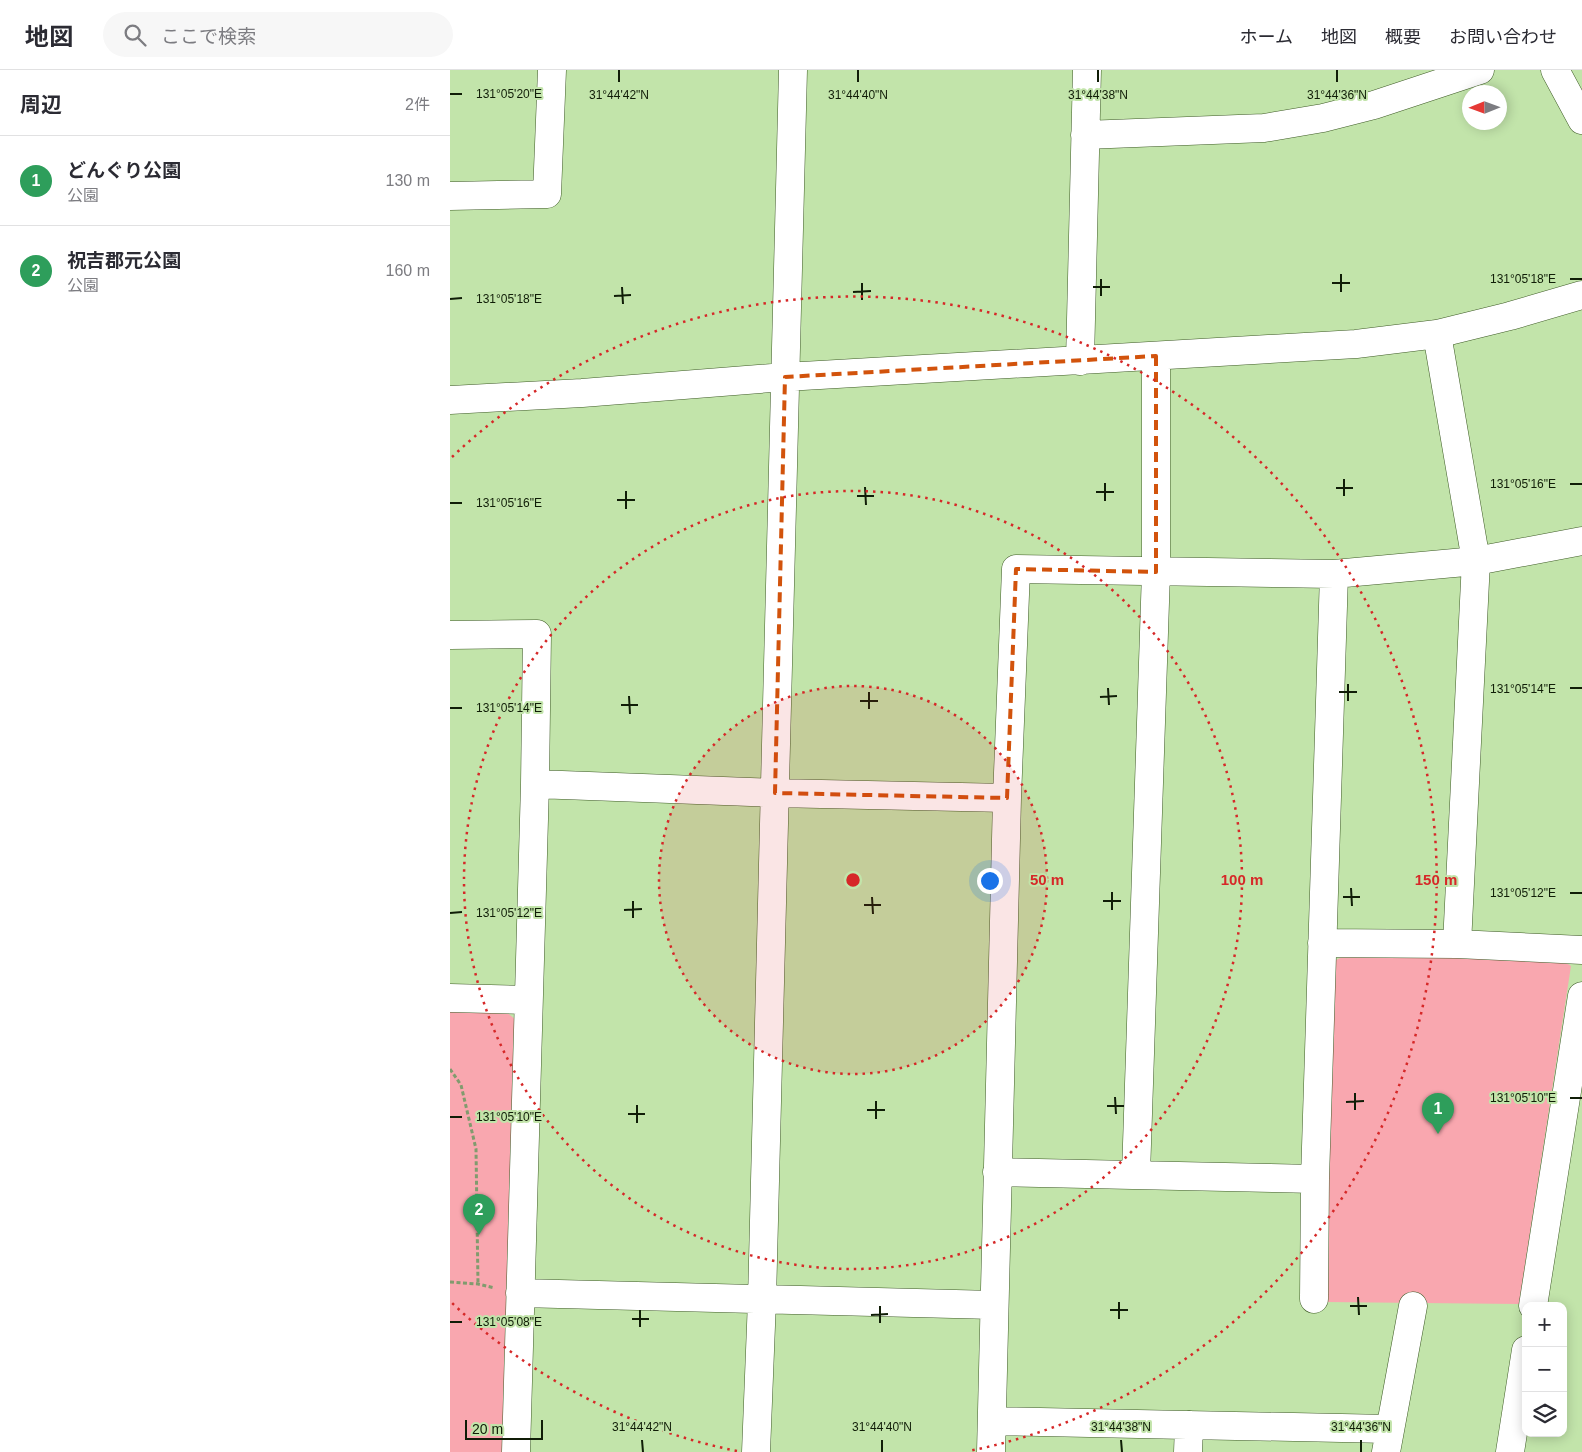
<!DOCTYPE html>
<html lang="ja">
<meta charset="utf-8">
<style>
body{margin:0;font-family:Arial,"Noto Sans JP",sans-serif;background:#f7f7f7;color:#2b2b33}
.controls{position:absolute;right:15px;bottom:15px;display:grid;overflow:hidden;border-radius:10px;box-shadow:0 2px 12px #0003}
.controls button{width:45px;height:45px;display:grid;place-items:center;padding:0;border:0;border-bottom:1px solid #e1e1e2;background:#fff;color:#2b2b33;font:25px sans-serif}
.compass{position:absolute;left:1012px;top:15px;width:45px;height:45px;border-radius:50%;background:#fff;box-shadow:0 2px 12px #0003;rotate:269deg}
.scale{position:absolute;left:15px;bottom:12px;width:78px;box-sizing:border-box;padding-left:5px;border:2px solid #101d07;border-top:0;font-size:14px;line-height:18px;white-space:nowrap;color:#101d07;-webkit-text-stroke:4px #c2e4aa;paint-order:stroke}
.you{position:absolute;left:539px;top:810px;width:18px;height:18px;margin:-12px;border:4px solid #fff;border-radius:50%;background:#1a73e8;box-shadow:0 0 0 8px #1a73e833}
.badge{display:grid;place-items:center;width:32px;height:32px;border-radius:50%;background:#b45309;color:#fff;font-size:16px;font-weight:700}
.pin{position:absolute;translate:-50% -41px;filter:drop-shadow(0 1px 2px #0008)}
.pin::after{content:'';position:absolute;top:26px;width:18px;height:15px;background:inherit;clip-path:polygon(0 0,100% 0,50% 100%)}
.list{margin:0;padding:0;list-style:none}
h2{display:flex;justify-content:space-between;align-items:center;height:65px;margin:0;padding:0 20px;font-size:21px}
h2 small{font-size:16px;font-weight:400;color:#7c7c81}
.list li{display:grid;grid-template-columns:32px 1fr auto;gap:15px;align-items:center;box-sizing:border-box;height:90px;padding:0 20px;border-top:1px solid #e1e1e2}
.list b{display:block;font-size:19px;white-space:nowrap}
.list p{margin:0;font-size:16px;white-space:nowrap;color:#7c7c81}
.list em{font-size:16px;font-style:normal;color:#7c7c81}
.icon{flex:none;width:28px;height:28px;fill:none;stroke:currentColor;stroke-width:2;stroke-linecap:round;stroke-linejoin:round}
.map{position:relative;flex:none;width:1132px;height:1382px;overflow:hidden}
header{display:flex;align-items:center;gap:30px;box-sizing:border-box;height:70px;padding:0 25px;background:#fff;border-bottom:1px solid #e1e1e2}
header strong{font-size:24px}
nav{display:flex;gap:28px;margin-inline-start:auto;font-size:18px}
.search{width:350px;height:45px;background:#f7f7f7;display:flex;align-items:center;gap:12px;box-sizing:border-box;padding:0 18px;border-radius:28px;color:#7c7c81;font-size:19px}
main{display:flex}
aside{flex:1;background:#fff}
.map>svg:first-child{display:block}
.green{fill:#f9a7af}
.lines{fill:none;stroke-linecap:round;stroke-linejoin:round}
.minor-casing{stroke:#3e5b26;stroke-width:29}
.path{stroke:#819b6e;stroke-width:3;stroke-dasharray:4 2.5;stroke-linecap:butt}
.minor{stroke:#fff;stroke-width:28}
.marked{fill:none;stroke:#d2530c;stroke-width:4;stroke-dasharray:10 6;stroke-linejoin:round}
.ticks{fill:none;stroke:#101d07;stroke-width:2}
.ring{fill:none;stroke:#d62828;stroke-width:2.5;stroke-dasharray:2.5 5}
.ticks-label{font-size:12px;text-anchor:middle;fill:#101d07;stroke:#c2e4aa;stroke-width:4;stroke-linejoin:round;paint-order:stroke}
.centre{fill:#d62828;stroke:#c2e4aa;stroke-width:2.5}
.ring-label{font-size:15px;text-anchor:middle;font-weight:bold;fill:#d62828;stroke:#c2e4aa;stroke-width:4;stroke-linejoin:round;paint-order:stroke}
</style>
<header>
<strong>地図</strong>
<div class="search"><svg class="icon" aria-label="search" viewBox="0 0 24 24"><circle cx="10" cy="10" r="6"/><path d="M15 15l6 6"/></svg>ここで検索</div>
<nav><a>ホーム</a><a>地図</a><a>概要</a><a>お問い合わせ</a></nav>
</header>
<main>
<aside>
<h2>周辺<small>2件</small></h2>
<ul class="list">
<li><span class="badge" style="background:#2e9e5b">1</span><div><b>どんぐり公園</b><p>公園</p></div><em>130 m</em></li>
<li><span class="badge" style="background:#2e9e5b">2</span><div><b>祝吉郡元公園</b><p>公園</p></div><em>160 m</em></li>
</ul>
</aside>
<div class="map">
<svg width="1132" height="1382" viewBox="0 0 1132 1382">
<rect width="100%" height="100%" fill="#c2e4aa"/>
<path class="green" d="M896,885L1107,887L1121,896L1069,1234L876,1232L884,891Z
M0,941L56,942L65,949L52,1382H0Z"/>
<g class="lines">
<g class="minor-casing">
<path id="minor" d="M1105,0L1132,50
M635,65L814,58L873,48L924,35L1030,0
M0,126L97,124L102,0
M987,264L1026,491L1007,874
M630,291L637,0
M0,330L132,323L335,307L906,274L987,264L1060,246L1132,225
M0,565L87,564L85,714L66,1382
M85,714L325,723L557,728
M872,873L1007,874L1132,880
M0,928L78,930
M547,1102L865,1109
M686,1104L706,502V286
M70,1223L544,1235
M864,1229L865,1109L884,504
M1083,1236L1132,926
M542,1351L939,1359
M306,1382L312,1230L343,0
M541,1382L557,728L566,499L884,504L1026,491L1132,471
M738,1382L739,1355
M936,1382L963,1236
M1060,1382L1076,1280"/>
</g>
<path class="path" d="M0,999L11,1015L26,1079L28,1214
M0,1212L28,1214L45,1218"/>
<use href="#minor" class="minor"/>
</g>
<path class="marked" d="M706,286V502L566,499L557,728L325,723L335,307Z"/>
<path class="ticks" d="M169,0V12M408,0V12M648,0V12M887,0V12M0,24H12M891,204V222M651,209V226M1120,209H1132M412,213V230M882,213H900M172,217L173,234M643,217H660M403,222L421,221M164,226L181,225M0,229L12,228M894,409V426M655,413V431M1120,414H1132M415,417L416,435M886,418H903M176,421V439M646,422H664M407,426H424M167,430H185M0,433H12M898,614V631M658,618L659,635M1120,618H1132M419,622V639M889,622H907M179,626L180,644M650,627L667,626M410,631H428M171,635H188M0,638H12M901,818L902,836M662,822V840M1120,823H1132M422,827L423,844M893,827H910M183,831V848M653,831H671M414,835H431M174,840L192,839M0,843L12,842M905,1023V1040M665,1027L666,1044M1120,1028H1132M426,1031V1049M896,1032L914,1031M187,1035V1053M657,1036H674M417,1040H435M178,1044H195M0,1047H12M908,1227L909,1245M669,1232V1249M430,1236V1253M900,1236H917M190,1240V1257M660,1240H678M421,1245L438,1244M182,1249H199M0,1252H12M192,1370L193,1382M432,1370V1382M671,1370L672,1382M911,1370V1382"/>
<circle cx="403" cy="810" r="194" fill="#d62828" fill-opacity=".12"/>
<g class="ring">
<circle cx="403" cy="810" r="194"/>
<circle cx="403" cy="810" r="389"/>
<path d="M287 1381A583 583 0 0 1 2 1233M2 387A583 583 0 1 1 519 1381"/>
</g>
<g class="ticks-label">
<text x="59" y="28">131°05'20"E</text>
<text x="169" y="29">31°44'42"N</text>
<text x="408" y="29">31°44'40"N</text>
<text x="648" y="29">31°44'38"N</text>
<text x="887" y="29">31°44'36"N</text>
<text x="1073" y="213">131°05'18"E</text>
<text x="59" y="233">131°05'18"E</text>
<text x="1073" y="418">131°05'16"E</text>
<text x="59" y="437">131°05'16"E</text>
<text x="1073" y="623">131°05'14"E</text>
<text x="59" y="642">131°05'14"E</text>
<text x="1073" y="827">131°05'12"E</text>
<text x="59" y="847">131°05'12"E</text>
<text x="1073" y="1032">131°05'10"E</text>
<text x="59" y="1051">131°05'10"E</text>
<text x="59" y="1256">131°05'08"E</text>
<text x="192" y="1361">31°44'42"N</text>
<text x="432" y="1361">31°44'40"N</text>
<text x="671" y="1361">31°44'38"N</text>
<text x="911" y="1361">31°44'36"N</text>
</g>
<circle cx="403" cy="810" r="8" class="centre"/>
<g class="ring-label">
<text x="597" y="815">50 m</text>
<text x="792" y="815">100 m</text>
<text x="986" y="815">150 m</text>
</g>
</svg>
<div class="controls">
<button>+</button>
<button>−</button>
<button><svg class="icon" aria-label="layers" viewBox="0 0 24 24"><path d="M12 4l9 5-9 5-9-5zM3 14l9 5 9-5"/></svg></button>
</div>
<svg class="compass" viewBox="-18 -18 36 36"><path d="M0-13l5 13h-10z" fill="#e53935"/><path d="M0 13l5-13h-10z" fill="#7c7c81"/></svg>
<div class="scale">20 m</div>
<div class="you"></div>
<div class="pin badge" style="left:988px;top:1064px;background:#2e9e5b">1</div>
<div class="pin badge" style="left:29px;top:1165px;background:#2e9e5b">2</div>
</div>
</main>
